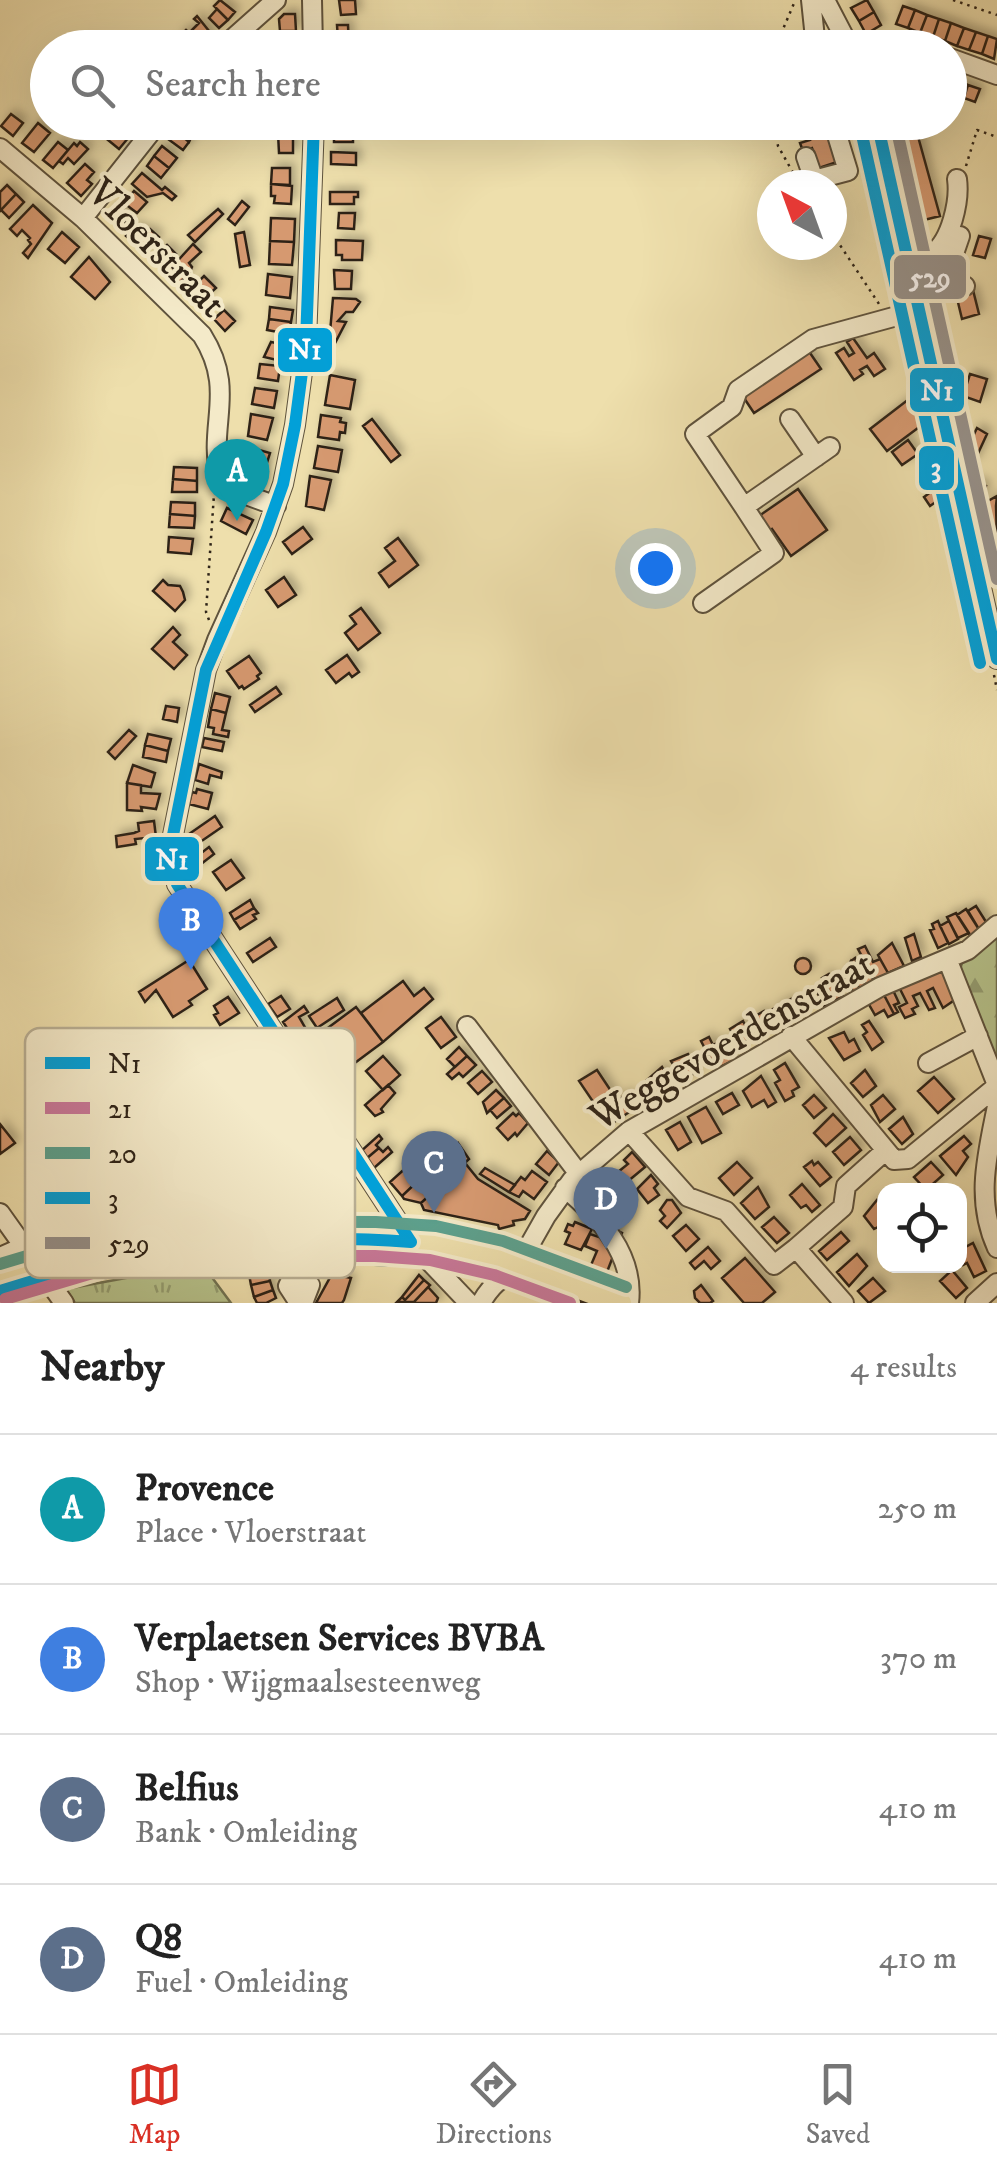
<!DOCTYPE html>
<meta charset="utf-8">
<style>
body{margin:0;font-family:"IM FELL DW Pica",serif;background:#f6f6f6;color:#222}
.controls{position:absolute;right:30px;bottom:30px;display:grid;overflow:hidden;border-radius:20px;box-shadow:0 10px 40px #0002}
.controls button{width:90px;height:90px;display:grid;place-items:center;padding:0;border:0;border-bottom:2px solid #e0e0e0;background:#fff;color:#222;font:50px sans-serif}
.compass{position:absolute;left:757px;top:170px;width:90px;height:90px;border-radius:50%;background:#fff;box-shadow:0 10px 40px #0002;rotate:319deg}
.you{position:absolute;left:655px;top:568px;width:35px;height:35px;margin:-25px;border:8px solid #fff;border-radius:50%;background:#1a73e8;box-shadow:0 0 0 15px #1a73e833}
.badge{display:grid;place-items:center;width:65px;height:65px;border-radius:50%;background:#d93025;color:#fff;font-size:32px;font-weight:700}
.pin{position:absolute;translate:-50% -82px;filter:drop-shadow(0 2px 5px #0008)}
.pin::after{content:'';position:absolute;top:52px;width:35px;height:30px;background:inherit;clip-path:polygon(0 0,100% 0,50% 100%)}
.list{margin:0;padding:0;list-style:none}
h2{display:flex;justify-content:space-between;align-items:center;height:130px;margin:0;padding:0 40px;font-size:42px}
h2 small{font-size:32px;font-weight:400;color:#767676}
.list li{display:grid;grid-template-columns:65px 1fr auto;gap:30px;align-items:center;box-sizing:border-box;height:150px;padding:0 40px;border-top:2px solid #e0e0e0}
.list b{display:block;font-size:38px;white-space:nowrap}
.list p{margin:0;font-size:32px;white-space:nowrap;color:#767676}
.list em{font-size:32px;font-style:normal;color:#767676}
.icon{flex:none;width:55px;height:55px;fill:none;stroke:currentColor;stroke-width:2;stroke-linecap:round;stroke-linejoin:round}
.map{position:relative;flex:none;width:997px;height:1303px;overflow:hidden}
.search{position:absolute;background:#fff;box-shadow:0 10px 40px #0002;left:30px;right:30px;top:30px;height:110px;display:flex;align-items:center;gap:25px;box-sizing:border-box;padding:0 35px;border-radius:55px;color:#767676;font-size:38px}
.sheet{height:730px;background:#fff}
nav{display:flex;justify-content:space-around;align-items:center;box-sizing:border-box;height:140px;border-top:2px solid #e0e0e0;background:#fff;font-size:28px;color:#767676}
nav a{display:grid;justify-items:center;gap:5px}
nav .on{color:#d93025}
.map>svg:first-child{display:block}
.grass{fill:url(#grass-tufts);stroke:#727352;stroke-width:2.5}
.forest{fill:url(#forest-firs);stroke:#727352;stroke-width:2.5}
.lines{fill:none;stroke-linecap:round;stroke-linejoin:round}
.stream{stroke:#6f806e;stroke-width:4}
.building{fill:#d69970;stroke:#2f2418;stroke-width:2.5;filter:url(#shadow)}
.minor-casing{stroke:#5f533d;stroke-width:22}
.major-casing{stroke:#2f2418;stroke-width:28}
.path{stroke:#2f2418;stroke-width:2.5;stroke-dasharray:2.5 5;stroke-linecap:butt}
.minor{stroke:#f4eac9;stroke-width:18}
.major{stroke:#eedfac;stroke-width:22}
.bus-1-casing{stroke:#f4eac9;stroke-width:20}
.bus-2-casing{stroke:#f4eac9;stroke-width:20}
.bus-3-casing{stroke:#f4eac9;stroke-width:20}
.bus-4-casing{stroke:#f4eac9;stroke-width:20}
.bus-5-casing{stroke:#f4eac9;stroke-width:20}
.bus-1{stroke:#02a0d8;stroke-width:12}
.bus-2{stroke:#c9799a;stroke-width:12}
.bus-3{stroke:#5da18e;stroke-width:12}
.bus-4{stroke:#02a0d8;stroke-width:12}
.bus-5{stroke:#97928c;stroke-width:12}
.labels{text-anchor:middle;stroke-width:8;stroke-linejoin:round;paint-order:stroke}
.street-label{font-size:40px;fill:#2f2418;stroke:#f4eac9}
.key{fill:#f4eac9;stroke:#b9af94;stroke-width:2.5}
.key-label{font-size:28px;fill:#2f2418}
.line-badge{stroke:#f4eac9;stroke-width:4}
.badge-label{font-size:28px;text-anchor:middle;font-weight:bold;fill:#fff}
</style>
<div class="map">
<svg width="997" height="1303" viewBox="0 0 997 1303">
<defs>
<pattern id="grass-tufts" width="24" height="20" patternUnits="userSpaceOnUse" patternTransform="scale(2.5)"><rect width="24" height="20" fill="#b6c28b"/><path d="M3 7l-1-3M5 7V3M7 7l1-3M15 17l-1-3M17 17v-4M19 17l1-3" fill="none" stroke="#949d71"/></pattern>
<pattern id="forest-firs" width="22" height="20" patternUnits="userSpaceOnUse" patternTransform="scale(2.5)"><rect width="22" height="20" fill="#b6c28b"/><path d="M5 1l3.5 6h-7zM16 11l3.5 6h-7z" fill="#949d71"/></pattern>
<filter id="shadow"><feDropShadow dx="4.5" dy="-4.5" stdDeviation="5" flood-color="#0004"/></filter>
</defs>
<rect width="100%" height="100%" fill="#eedfac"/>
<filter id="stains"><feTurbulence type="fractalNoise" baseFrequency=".002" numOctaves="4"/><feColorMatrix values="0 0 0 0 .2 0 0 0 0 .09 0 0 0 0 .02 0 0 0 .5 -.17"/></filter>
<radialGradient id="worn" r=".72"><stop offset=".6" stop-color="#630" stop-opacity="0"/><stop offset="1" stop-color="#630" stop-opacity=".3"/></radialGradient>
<path class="grass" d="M202,1264L231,1303H75L66,1289Z"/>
<path class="forest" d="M997,934V1065L959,973L962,963Z"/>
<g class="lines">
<path class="stream" d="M83,1282C118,1275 155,1266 191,1262C257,1255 322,1260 388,1265
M17,1303L47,1292"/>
</g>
<path class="building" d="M220,0L235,12L228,20L214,6Z
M339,0H355L356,14L341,15Z
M867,0L874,12L859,21L851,8Z
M903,6L915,10L908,28L896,24Z
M217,9L228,20L219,28L209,18Z
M915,10L927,15L920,33L908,28Z
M874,12L881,25L866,34L859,21Z
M284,14H295L296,31H280L279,19Z
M927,15L939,19L933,37L920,33Z
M197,16L213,36L203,46L189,33L199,23L194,19Z
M939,19L951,23L945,41L933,37Z
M951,23L964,28L957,46L945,41Z
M337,25H348L349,48H330L329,40H338Z
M964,28L976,32L969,50L957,46Z
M186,30L203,46L202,48H189L178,38Z
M976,32L988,36L982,54L969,50Z
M988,36L997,39L994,59L982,54Z
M957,80L968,85L964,98L953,94Z
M968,85L980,89L975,102L964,98Z
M11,114L23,123L13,136L1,126Z
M136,122L139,125L129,137L113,123Z
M181,122L195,129L189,142L175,130Z
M278,122H293V133H278Z
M334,122H353V142H334Z
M804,122H827L840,161L819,168L812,148L803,151L800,143L810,140Z
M897,122H914L940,216L924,220Z
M38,123L50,133L34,152L22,143Z
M113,123L129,137L119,149L102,135Z
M175,130L189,142L183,150L168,139Z
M278,133H293V153H279Z
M58,142L68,150L53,168L43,160Z
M80,142L88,149L74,164L68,158L63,164L59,161L74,143L77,146Z
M162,146L177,158L169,168L154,156Z
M331,152L356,153V165L331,164Z
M154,156L169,168L161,178L147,166Z
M85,164L94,172L87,180L92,184L81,196L67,183Z
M272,168H290V185L271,184Z
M142,173L162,190L165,187L176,196L172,200L163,193L147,197L132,184Z
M271,184L292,186L291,204L274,203L275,196H271Z
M7,185L16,194L0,211V192Z
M134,191L147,202L137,213L124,203Z
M330,192H358V197H354V204H330Z
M16,194L24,202L9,218L1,210Z
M242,201L249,207L235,225L228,219Z
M33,205L52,223L28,258L23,253L31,244L28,240L30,238L22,230L17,236L10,229Z
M115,206L131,215L121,226L108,215Z
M218,209L223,214L195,242L188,235Z
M339,213H355L354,229L338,228Z
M271,218L295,219L294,242L270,241Z
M137,225L146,233L150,229L159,237L145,253L126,236Z
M62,232L79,247L65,263L48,249Z
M244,232L250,265L240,267L235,234Z
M979,236L991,239L985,258L973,255Z
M336,240L363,241L362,260H342V255H336Z
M270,241L294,242L292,265L269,264Z
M193,244L201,252L189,263L192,267L189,274L177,285L169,276L175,270L172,267Z
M167,245L176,254L162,268L153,259Z
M89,257L110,282L95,299L71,277Z
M334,270L352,271L351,289H335Z
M268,274L292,277L290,298L266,295Z
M204,276L216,288L202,301L193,287Z
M973,290L979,314L962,319L956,294Z
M333,298L356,299L360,302L353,312H346L338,321L346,322L334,345L329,344Z
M270,307L293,310L291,322L269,319Z
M224,310L235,321L225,331L214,319Z
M269,319L291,322L289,334L267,330Z
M853,338L867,358L874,353L885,369L874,376L867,366L860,370L863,374L854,380L836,353L844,348L849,356L854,353L847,342Z
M271,342L286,345L284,357L278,356L277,360L264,357Z
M808,350L821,369L754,413L742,395Z
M260,364L280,366L278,381L258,378Z
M970,374L987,379L980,402L963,396Z
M330,375L355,380L350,409L325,405Z
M255,388L277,391L274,408L252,404Z
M909,399L926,422L887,451L870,429Z
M251,414L273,418L267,440L248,436Z
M321,415L341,418L340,422L346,423L345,433L340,432L339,440L318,437Z
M372,419L400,455L391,462L363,426Z
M977,428L987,434L974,462L963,457Z
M908,440L918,454L902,465L892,452Z
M318,446L342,450L338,472L314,468Z
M252,448L270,453L265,469L248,464Z
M935,459L941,469L928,478L921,468Z
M174,467L197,468V481L173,479Z
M310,476L331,480L324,510L306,506Z
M173,479L197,481V492H172Z
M975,481L986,486L980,502L972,497Z
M944,482L951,491L930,506L924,497Z
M798,489L827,530L791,556L772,529L766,533L756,518Z
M997,496L996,506L997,542L982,513L989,509L988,501Z
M171,502L195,503V516L170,514Z
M227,508L253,520L246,534L221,521Z
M170,514L195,516L194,528L169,527Z
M303,527L312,539L292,554L283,542Z
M169,537L193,539L191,554L168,552Z
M398,538L418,565L389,587L379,573L395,561L385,548Z
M284,577L296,595L278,607L266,590Z
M163,580L168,585L180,586L183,592L185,600L175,611L153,591Z
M361,608L380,633L358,650L345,633L356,624L350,616Z
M173,627L180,635L173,642L187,655L174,669L152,649Z
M347,655L359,672L352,677L349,673L336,683L326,670Z
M249,656L261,673L257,676L259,679L244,689L242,686L239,688L227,671Z
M276,687L281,694L255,712L250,705Z
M215,693L230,697L226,713L211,709Z
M166,706L179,708L177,722L163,719Z
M211,709L226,713L222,730L229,731L228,737L213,734L214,728L208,727Z
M129,730L136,736L115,759L108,752Z
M148,734L171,739L168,751L145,745Z
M204,738L224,742L222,751L202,747Z
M145,745L168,751L166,762L143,757Z
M199,764L222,772L221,778L210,775L208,784L195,780Z
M133,765L155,773L151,787L127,783Z
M127,783L141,785V793L160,794L156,809L141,807L142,811L127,810Z
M197,789L212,793L208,809L189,804L192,792L196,793Z
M215,816L222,827L187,851L179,841Z
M154,821L156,837L135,839L136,844L117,847L116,836L134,833L139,831L138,823Z
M209,847L214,854L192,871L188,866L191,861Z
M231,860L244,878L226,890L213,872Z
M250,900L254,908L234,920L230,913Z
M976,906L988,925L980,931L968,911Z
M254,908L258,913L253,915L256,919L240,929L234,920Z
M966,909L980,931L971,937L957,915Z
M956,913L969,933L958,938L947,917Z
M938,921L948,943L938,948L930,930L934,929L932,924Z
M949,921L958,939L949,944L940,926Z
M914,934L921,957L912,961L905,938Z
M270,938L276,947L253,962L247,953Z
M892,943L904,966L888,973L878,955Z
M865,946L873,962L880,959L888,973L875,980L858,949Z
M855,958L856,961L860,959L874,981L866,985L851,961Z
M795 966a8 8 0 1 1 16 0a8 8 0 1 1-16 0Z
M189,960L207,989L189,1001L192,1005L173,1017L156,990L145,1002L139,992Z
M851,961L866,985L860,989L847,968Z
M941,967L956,999L943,1008L933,988L927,991L935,1008L929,1010L920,993L913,996L918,1006L912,1009L915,1014L905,1018L899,1007L907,1003L899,987Z
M847,968L860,989L854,993L842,973Z
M829,974L843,996L834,1001L822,978Z
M403,981L414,996L424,988L433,999L383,1042L361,1013Z
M827,987L834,1001L824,1006L817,992Z
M892,988L899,1003L894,1005L898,1012L894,1014L883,993Z
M883,993L894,1014L888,1017L884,1010L875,1015L867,1001Z
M281,996L290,1009L277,1017L268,1004Z
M228,997L239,1013L220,1025L214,1015L218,1013L214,1006Z
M337,998L344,1010L317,1028L309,1016Z
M791,999L799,1013L781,1023L773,1009Z
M304,1006L308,1012L299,1017L306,1029L293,1037L283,1022Z
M356,1007L383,1042L344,1071L317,1036Z
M764,1011L773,1028L761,1035L752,1018Z
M441,1017L456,1037L441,1048L426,1028Z
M743,1021L752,1038L739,1045L730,1029Z
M869,1021L883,1042L872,1050L863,1035L867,1032L862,1025Z
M844,1032L849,1042L854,1039L860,1051L844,1060L829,1038Z
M709,1037L713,1045L724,1040L735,1060L716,1069L701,1041Z
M459,1047L467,1056L455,1067L447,1059Z
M688,1054L698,1071L683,1080L671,1061Z
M383,1056L400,1075L383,1090L366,1071Z
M467,1056L476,1065L463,1077L459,1073L452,1079L447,1074Z
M785,1063L799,1087L792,1091L794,1096L785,1101L775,1083L780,1080L774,1070Z
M662,1067L673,1085L656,1095L647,1080Z
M597,1070L615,1097L598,1109L579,1081Z
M865,1070L876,1086L863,1097L851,1083Z
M482,1071L492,1082L478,1094L468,1083Z
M761,1076L776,1102L768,1107L764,1100L752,1107L743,1091Z
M934,1077L954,1099L938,1113L918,1091Z
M388,1085L395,1093L381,1109L383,1112L375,1116L365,1105Z
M496,1090L504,1098L487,1113L483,1102Z
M628,1093L637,1107L608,1126L599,1113Z
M732,1093L739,1105L723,1114L716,1102Z
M814,1095L826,1108L814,1118L803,1105Z
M883,1095L895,1109L880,1122L871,1105Z
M504,1098L511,1106L497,1118L490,1110Z
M706,1107L721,1133L702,1143L688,1117Z
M513,1113L516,1116L519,1113L528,1123L517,1136L515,1133L508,1140L497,1128Z
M833,1114L846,1128L826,1146L814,1133Z
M903,1117L913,1134L902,1144L889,1129Z
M680,1122L691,1142L678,1150L666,1130Z
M0,1124L15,1143L0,1154Z
M379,1135L382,1139L376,1145L379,1148L366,1159L360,1152Z
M964,1136L971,1144L963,1151L968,1157L956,1175L940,1156Z
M850,1137L861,1150L844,1165L833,1152Z
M458,1143L469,1159L421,1203L404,1199L402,1196Z
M388,1147L392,1152L374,1168L366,1159L379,1148L383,1152Z
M547,1151L559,1162L549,1175L536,1164Z
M632,1152L645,1167L627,1182L618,1172L628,1164L624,1160Z
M812,1161L814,1165L818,1162L831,1177L820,1186L804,1167Z
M737,1162L752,1178L734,1195L719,1178Z
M931,1162L943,1175L926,1190L914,1177Z
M465,1163L478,1179L530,1211L525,1219L513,1221L514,1225L499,1229L498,1225L424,1210L421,1203Z
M409,1165L420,1174L415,1178L418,1181L402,1196L390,1182Z
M485,1168L515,1185L509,1192L480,1174Z
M532,1171L547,1182L534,1199L523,1191L519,1197L509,1192L521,1177L525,1180Z
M651,1175L658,1184L654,1188L659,1195L648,1203L637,1189Z
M802,1184L820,1205L812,1212L806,1205L801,1208L790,1195Z
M758,1187L769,1207L755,1219L741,1203Z
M667,1200H672L681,1213L667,1228L660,1221L665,1216L660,1210Z
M877,1200L884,1208V1224L874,1229L864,1216Z
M774,1217L789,1233L777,1243L762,1227Z
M575,1222L592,1229L581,1250L565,1244L570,1233L565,1231L568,1224L573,1226Z
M686,1225L699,1239L686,1251L673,1236Z
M607,1226L622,1233L607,1272L591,1265L597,1251L585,1246L590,1234L602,1238Z
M841,1232L849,1241L827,1260L819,1251Z
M973,1243L986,1271L974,1277L967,1263L963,1265L960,1259V1250Z
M708,1247L720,1261L711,1269L704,1261L695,1269L690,1263Z
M857,1254L867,1266L849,1286L837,1272Z
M745,1258L775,1292L762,1303H744L722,1278Z
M952,1270L967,1288L956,1298L940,1281Z
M269,1272L270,1281L251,1285L249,1274Z
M332,1274L351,1278L344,1300L342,1303H316Z
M419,1275L424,1280L405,1300L402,1297Z
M873,1278L885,1291L869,1303L858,1291Z
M424,1280L430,1285L414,1302H397L402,1297L405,1300Z
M270,1281L273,1290L254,1297L251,1285Z
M701,1285L713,1301L710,1303H700L695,1298L694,1291Z
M428,1287L438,1298L436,1303H413Z
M273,1290L276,1298L266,1303H257L254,1297Z"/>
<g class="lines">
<g class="minor-casing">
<path id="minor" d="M312,0L313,48
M811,0L816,48
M825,0L850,48
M222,48L276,0
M863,48L893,41L921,48
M950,58L997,75
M314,122L306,342L295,425L283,484L266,532L217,640L206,670L170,850L177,884L411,1242L469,1303
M877,122L997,659
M0,148L83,218L202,335C238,392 206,425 221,480L241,493L276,506
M806,157L814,180L848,171L833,122
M83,218L159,122
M908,261C916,259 925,258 932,254C951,241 960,201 957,179
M914,284L946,277L960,236
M926,292L965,286
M790,419L816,457
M830,447L744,507L695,434L732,407L738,390L813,339L919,310
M977,570L997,559
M703,603L774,553L744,507
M948,961L997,1085
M467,1026L579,1174
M791,1036L894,1160L908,1159L997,1086
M928,1063L978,1036
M997,1106C987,1156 975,1200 997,1248
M215,1128L204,1115L287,1052
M629,1131L688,1197L726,1211L774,1265L796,1248L844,1303
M565,1188C599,1217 635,1254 629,1303
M0,1213L64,1303
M796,1248L843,1207L846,1186L885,1151
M0,1257L25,1246
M499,1258L510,1257L529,1246L546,1216L572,1180L629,1131L880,987L968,950L997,925
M299,1303L288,1286L291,1280L300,1277L310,1285L303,1303
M481,1303C494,1280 506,1273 531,1271
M975,1303L997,1283"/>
</g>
<g class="major-casing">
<path id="major" d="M0,1282L102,1252L176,1238L376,1239L433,1243L499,1258L620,1303"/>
</g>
<path class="path" d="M953,0L997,15
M775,48L795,1
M774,122L778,146L800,185
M966,166L977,130L997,137
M832,233L881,307
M209,620L206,612L214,494
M994,675L997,690
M350,1257L412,1263
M455,1268L486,1276
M92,1274L126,1266L207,1256
M0,1303L36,1290"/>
<use href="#minor" class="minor"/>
<use href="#major" class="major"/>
<g class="bus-1-casing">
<path id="bus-1" d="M314,122L306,342L295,425L283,484L266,532L206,670L170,850L177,884L411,1242
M877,122L997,659
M0,1291C139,1247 266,1231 411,1242"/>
</g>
<g class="bus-2-casing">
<path id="bus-2" d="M5,1299L106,1269L178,1256H375L430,1260L494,1275L570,1303"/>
</g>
<g class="bus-3-casing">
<path id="bus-3" d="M0,1264L97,1235L174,1221L376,1222L436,1226L503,1241L626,1287"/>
</g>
<g class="bus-4-casing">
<path id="bus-4" d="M860,126L980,663"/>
</g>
<g class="bus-5-casing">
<path id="bus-5" d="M895,122L997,579"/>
</g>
<use href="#bus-1" class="bus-1"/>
<use href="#bus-2" class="bus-2"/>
<use href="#bus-3" class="bus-3"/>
<use href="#bus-4" class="bus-4"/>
<use href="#bus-5" class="bus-5"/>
</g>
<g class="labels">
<g class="street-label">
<text transform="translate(158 247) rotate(45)" y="14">Vloerstraat</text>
<text transform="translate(731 1039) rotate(-30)" y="14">Weggevoerdenstraat</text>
</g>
</g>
<rect x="25" y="1028" width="330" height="250" rx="15" class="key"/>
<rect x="45" y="1057" width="45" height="12" fill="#02a0d8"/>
<rect x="45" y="1102" width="45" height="12" fill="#c9799a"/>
<rect x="45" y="1147" width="45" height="12" fill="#5da18e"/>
<rect x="45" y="1192" width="45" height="12" fill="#02a0d8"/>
<rect x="45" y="1237" width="45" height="12" fill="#97928c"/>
<g class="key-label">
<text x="108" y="1073">N1</text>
<text x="108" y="1118">21</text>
<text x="108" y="1163">20</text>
<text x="108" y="1208">3</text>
<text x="108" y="1253">529</text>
</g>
<g class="line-badge">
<rect x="892" y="253" width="76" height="48" rx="10" fill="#97928c"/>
<rect x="276" y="326" width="58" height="48" rx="10" fill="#02a0d8"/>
<rect x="908" y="366" width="58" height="48" rx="10" fill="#02a0d8"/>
<rect x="917" y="444" width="39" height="48" rx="10" fill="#02a0d8"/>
<rect x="143" y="835" width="58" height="48" rx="10" fill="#02a0d8"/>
</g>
<g class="badge-label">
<text x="930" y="287">529</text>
<text x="305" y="359">N1</text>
<text x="937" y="400">N1</text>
<text x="936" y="477">3</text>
<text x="172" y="869">N1</text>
</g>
<rect width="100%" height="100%" filter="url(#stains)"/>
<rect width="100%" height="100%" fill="url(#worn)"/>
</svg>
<div class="controls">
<button><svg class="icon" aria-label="locate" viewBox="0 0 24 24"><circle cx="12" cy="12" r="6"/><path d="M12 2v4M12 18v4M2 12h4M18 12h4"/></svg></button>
</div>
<svg class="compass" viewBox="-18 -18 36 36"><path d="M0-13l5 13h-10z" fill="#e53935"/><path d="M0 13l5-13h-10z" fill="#767676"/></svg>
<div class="you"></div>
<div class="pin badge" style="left:237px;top:521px;background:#0f9aa8">A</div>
<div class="pin badge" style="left:191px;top:970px;background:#3f7fe0">B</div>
<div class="pin badge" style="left:434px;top:1213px;background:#5c6f8a">C</div>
<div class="pin badge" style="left:606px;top:1249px;background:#5c6f8a">D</div>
<div class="search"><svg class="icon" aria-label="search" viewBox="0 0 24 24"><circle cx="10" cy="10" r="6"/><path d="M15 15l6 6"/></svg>Search here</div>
</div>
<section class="sheet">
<h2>Nearby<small>4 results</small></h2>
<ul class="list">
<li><span class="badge" style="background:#0f9aa8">A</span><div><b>Provence</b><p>Place · Vloerstraat</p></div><em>250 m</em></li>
<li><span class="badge" style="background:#3f7fe0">B</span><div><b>Verplaetsen Services BVBA</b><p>Shop · Wijgmaalsesteenweg</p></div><em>370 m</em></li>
<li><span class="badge" style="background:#5c6f8a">C</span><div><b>Belfius</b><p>Bank · Omleiding</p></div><em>410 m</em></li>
<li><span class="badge" style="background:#5c6f8a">D</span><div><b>Q8</b><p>Fuel · Omleiding</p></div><em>410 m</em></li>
</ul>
</section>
<nav>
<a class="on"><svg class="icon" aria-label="map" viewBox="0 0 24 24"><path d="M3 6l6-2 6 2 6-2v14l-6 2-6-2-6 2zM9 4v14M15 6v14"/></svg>Map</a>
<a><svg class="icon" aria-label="directions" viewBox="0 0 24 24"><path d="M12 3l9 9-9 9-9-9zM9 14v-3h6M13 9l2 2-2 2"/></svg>Directions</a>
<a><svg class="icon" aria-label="saved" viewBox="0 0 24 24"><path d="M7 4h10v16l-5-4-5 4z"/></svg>Saved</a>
</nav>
